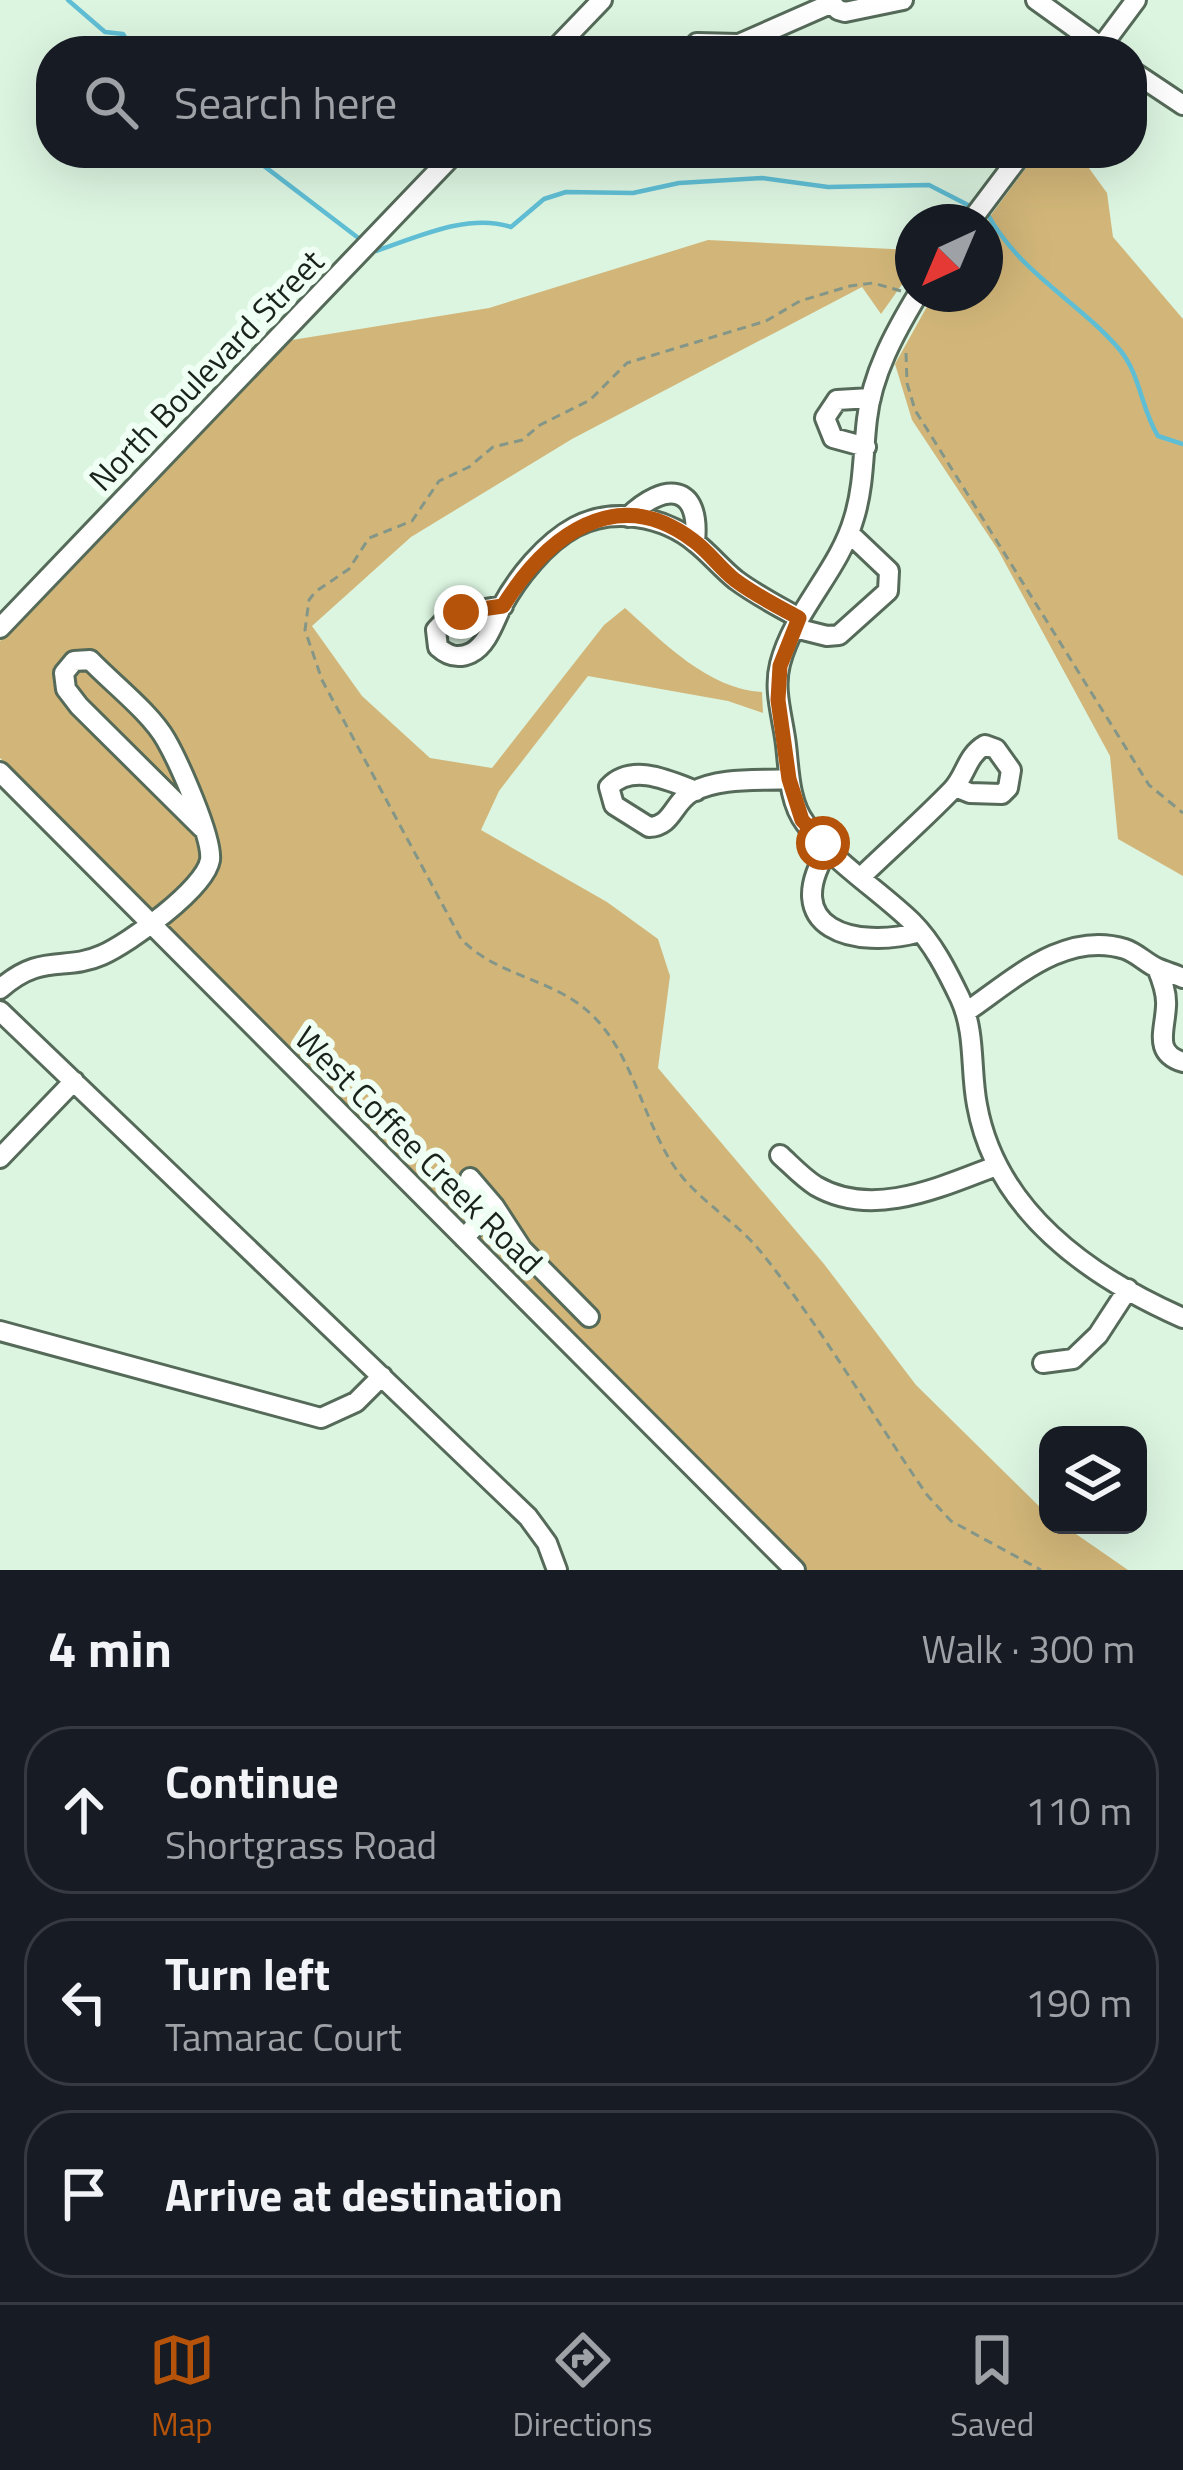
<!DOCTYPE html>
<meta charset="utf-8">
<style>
body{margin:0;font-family:"Titillium Web",sans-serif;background:#20242c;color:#f1f3f6}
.controls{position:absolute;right:36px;bottom:36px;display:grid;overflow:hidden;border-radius:24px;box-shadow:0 12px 48px #0002}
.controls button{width:108px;height:108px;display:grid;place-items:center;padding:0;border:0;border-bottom:3px solid #363941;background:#171b24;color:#f1f3f6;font:60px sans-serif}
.compass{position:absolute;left:895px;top:204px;width:108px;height:108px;border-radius:50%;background:#171b24;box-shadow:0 12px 48px #0002;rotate:224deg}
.stop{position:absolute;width:36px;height:36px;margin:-27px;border:9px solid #b45309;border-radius:50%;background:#fff}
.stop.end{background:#b45309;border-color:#fff;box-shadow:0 3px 12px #0008}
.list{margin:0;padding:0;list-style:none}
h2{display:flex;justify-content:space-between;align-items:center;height:156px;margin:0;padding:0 48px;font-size:51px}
h2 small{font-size:39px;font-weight:400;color:#9ea1a6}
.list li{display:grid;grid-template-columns:78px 1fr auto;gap:36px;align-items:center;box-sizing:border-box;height:168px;margin:0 24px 24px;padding:0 24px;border:3px solid #363941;border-radius:48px}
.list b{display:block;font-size:45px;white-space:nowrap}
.list p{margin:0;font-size:39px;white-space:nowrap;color:#9ea1a6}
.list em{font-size:39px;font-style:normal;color:#9ea1a6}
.icon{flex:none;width:66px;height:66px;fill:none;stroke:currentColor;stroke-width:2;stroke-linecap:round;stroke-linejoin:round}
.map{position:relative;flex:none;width:1183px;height:1570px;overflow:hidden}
.search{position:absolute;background:#171b24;box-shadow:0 12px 48px #0002;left:36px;right:36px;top:36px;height:132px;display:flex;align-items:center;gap:30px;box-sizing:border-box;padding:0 42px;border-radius:48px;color:#9ea1a6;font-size:45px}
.sheet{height:732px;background:#171b24}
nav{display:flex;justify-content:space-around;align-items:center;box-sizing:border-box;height:168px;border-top:3px solid #363941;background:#171b24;font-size:33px;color:#9ea1a6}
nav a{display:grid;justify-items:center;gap:6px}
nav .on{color:#b45309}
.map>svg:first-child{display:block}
.green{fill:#d2b679}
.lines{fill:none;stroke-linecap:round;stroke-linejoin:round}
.stream{stroke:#60bed4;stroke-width:4.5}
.minor-casing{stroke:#556a59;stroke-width:24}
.path{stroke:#849688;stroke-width:3;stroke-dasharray:9 6;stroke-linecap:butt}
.minor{stroke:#fff;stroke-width:18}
.route{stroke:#b45309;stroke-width:15}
.labels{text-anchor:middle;stroke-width:12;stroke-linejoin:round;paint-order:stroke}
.street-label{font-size:33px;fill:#19221b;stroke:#f0fff3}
</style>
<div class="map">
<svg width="1183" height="1570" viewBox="0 0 1183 1570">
<rect width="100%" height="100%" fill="#dcf5e1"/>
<path class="green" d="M1037,153H1078L1107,193L1113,237L1183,319V876L1118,839L1110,756L998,550L912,420L895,364L934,294H985V223Z
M708,240L913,250V269L881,314L862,287L572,439L411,537L312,626L362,696L430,758L492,768L604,625L625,608C663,642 708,689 762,692L763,713L728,701L588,676L499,791L481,830L607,902L658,939L670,976L658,1068L824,1264L916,1385L1048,1515V1525H1063L1128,1570H806L0,758V641L286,341L489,308Z"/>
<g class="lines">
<path class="stream" d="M68,0L105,32L123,34L133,51
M247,153L361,240
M988,215C1022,275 1077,300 1120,350C1141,376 1141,409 1158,436L1183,444
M370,247L376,251C418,237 467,213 511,227L544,199L566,192L633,193L679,183L762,178L828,187L929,185L968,205"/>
<g class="minor-casing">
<path id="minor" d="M829,0L838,10L845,12L903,0
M1036,0L1107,51
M697,43L739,44L830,4
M553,51L602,0
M1098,51L1136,0
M1132,71L1183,105
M970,222L1022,153
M918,294C895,332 872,374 867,419C863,452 864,486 854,518C839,571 794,610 780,664C773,691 783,718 786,745C789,770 789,802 805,823C833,862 878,889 912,922C933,943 947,971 960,998C976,1033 970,1069 977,1105C996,1211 1090,1277 1183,1318
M866,447L833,438L825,418L837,400L871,398
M628,517C664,482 701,483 695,542
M503,606L450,615L436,630L438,647C448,656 458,659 471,653C487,645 494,622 501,608C517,578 545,543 575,527C613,507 664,516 696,543C710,554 722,569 736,580C756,595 778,606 799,618
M0,628L455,153
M795,628L827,636L839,635L888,591L889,571L849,533
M0,772L795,1570
M696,791C668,780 632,763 609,787L614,805L649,827C673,826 673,802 692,792C720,777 758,781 789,779
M829,848C777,929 855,950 920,932
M861,877C891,848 923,820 952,790C966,776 966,756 985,745L996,749L1011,770L1008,788L1002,794L970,793L955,787
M1157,968C1162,980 1167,993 1166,1006C1165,1031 1153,1053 1183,1062
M0,989C42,952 64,972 102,955C129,943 205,889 210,860C213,838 178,761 166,740C151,713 112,683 90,660L74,661L64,673L66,689L79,706L202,828
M0,1011L528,1517L547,1543L557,1570
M966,1012C1012,981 1064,930 1125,949C1137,953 1146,963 1157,968C1166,972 1175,974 1183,978
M780,1155C791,1165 803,1178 816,1186C873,1219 940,1187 996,1166
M0,1158L74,1081
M470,1178L494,1206L522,1249L589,1317
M464,1238L494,1206
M0,1331L321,1418L356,1402L382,1376
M1043,1363L1073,1359L1098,1335L1128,1289"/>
</g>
<path class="path" d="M901,291L873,283L850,286L800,301L766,321L627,363L590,400L540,425L522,440L493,447L469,467L439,481L412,521L369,538L349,569L315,592L309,600L305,630L322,680L461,939C499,978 555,978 593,1016C635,1058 643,1122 676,1169C699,1201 737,1222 761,1252C822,1328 872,1415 927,1495L951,1521L1041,1570
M906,353L907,383L915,410L1149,785L1183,813"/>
<use href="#minor" class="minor"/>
</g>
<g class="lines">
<path class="route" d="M461,612L503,606C546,537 616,481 694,541C709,552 720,568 735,580C755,595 777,606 799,618L780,666L778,700L789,779L802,820L823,843"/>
</g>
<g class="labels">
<g class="street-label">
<text transform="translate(206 370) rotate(-46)" y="12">North Boulevard Street</text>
<text transform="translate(419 1150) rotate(45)" y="12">West Coffee Creek Road</text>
</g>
</g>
</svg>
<div class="controls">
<button><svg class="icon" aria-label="layers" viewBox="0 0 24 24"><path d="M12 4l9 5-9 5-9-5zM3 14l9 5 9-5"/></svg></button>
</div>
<svg class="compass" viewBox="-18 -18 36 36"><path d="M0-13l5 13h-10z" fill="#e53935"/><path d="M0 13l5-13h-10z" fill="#9ea1a6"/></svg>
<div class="stop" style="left:823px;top:843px"></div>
<div class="stop end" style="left:461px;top:612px"></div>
<div class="search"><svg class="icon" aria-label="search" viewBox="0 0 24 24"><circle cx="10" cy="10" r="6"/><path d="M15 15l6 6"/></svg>Search here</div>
</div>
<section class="sheet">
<h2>4 min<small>Walk · 300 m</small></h2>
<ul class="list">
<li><svg class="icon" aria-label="ahead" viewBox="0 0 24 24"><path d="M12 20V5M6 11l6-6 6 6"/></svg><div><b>Continue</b><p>Shortgrass Road</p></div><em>110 m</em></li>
<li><svg class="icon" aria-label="left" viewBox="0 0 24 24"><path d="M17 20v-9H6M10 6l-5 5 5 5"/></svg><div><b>Turn left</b><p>Tamarac Court</p></div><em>190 m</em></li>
<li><svg class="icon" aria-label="arrive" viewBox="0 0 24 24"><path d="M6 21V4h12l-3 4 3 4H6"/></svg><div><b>Arrive at destination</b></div></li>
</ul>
</section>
<nav>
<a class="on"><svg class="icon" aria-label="map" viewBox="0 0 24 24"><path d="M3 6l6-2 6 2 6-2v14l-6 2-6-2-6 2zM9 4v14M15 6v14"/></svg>Map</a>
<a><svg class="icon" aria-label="directions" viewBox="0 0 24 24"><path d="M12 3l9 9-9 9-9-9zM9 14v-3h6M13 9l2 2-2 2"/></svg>Directions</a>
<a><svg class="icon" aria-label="saved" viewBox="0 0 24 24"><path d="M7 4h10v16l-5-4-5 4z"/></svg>Saved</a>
</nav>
